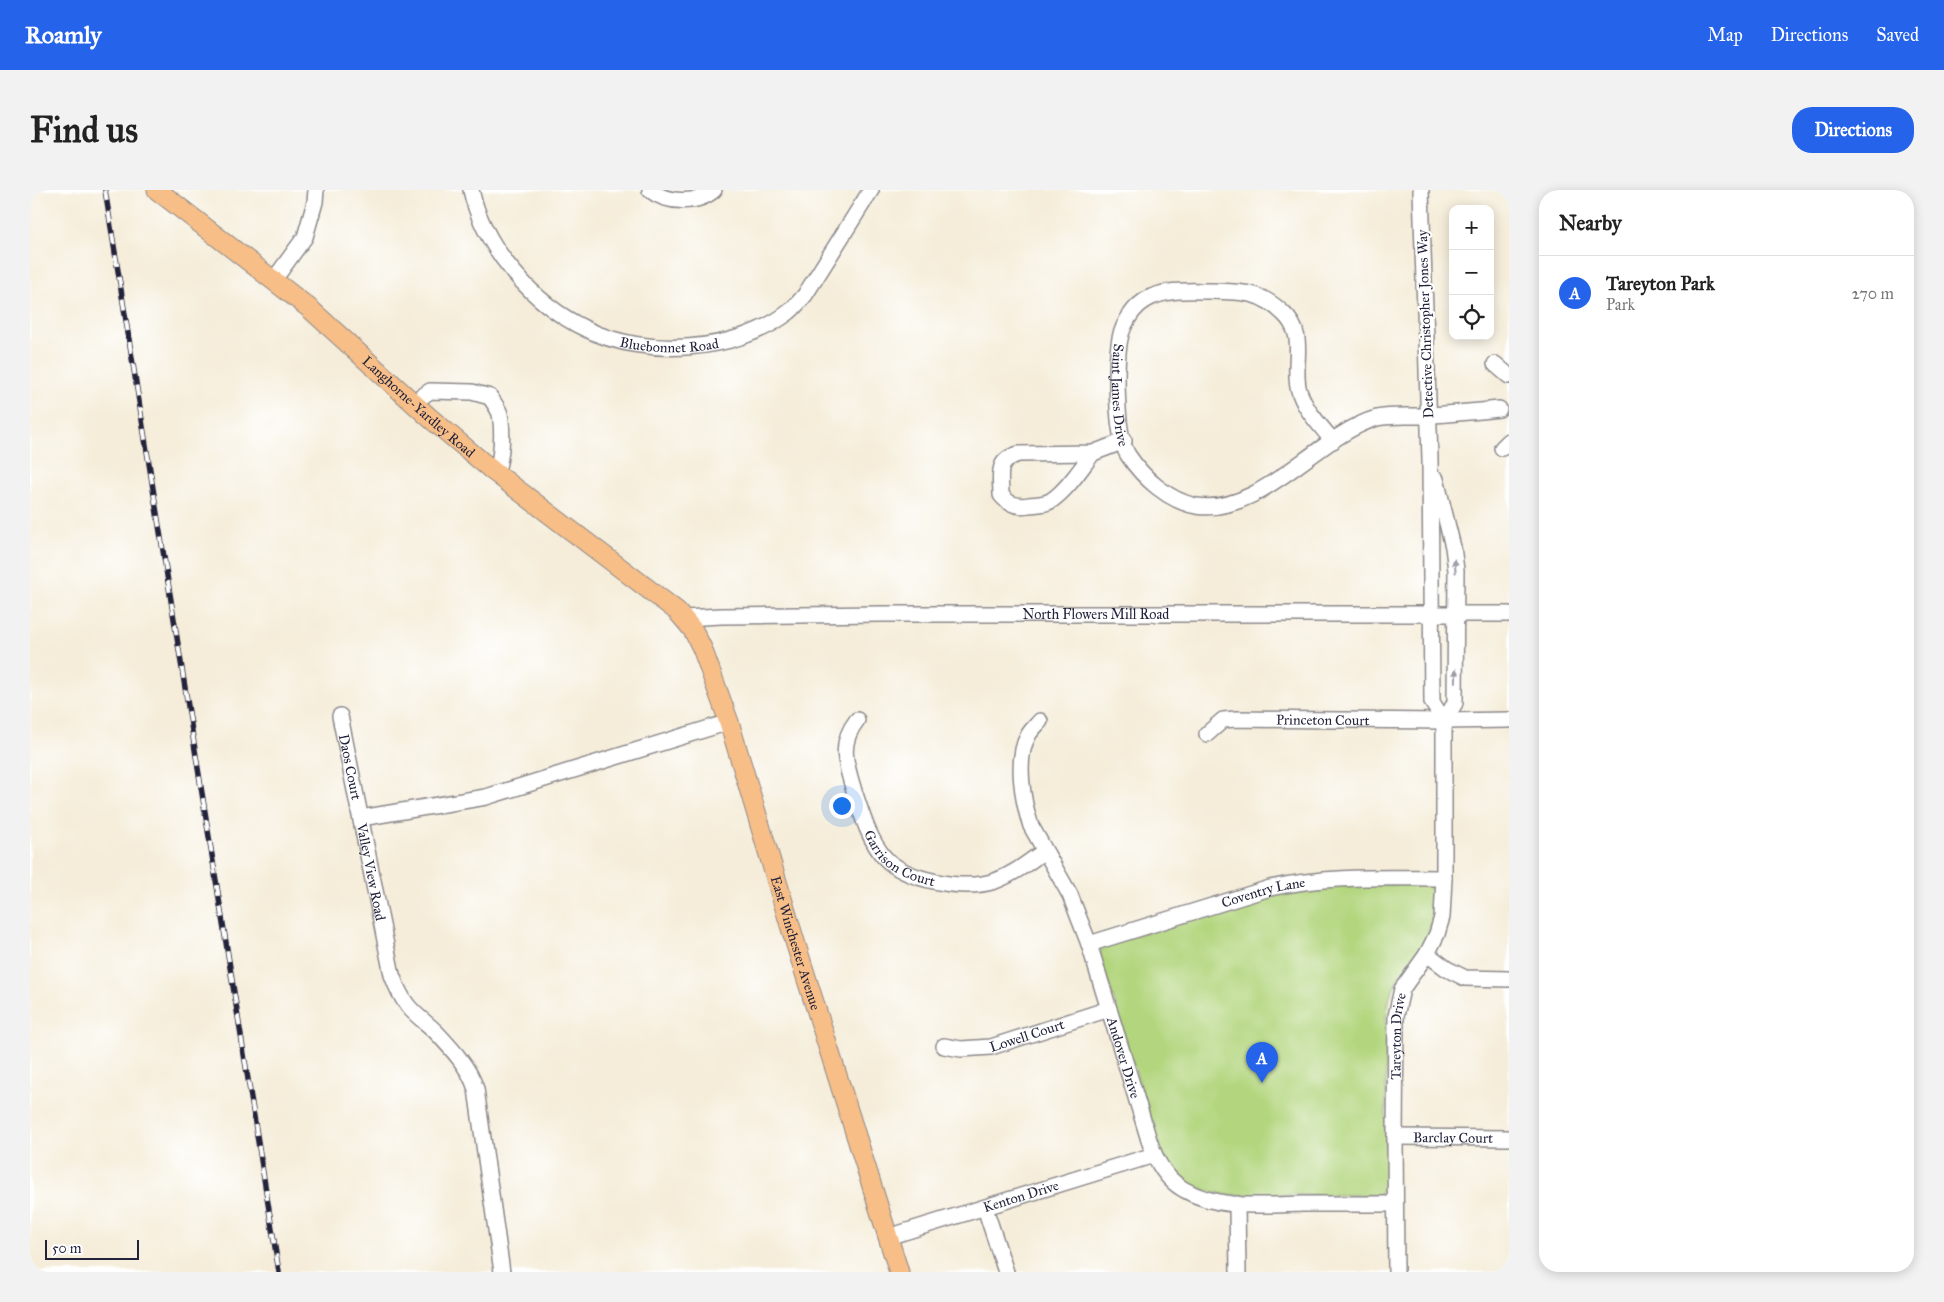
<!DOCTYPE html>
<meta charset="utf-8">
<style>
body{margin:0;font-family:"IM FELL Great Primer",serif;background:#f2f2f2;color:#222}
.controls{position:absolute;right:15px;top:15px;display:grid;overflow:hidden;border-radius:10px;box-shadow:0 2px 12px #0003}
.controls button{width:45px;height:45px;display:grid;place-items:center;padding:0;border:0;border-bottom:1px solid #e0e0e0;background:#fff;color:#222;font:25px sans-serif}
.scale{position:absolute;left:15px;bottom:12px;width:94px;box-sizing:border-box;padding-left:5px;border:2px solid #22223b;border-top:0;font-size:14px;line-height:18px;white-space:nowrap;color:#22223b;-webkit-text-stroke:4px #fff;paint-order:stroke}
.you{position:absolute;left:811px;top:615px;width:18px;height:18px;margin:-12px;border:4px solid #fff;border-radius:50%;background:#1a73e8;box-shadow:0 0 0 8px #1a73e833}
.badge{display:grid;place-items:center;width:32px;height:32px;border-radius:50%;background:#2563eb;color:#fff;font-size:16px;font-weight:700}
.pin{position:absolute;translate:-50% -41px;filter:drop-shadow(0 1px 2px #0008)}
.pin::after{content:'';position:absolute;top:26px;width:18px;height:15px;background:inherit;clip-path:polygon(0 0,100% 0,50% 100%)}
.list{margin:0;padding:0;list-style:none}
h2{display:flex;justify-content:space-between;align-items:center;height:65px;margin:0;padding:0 20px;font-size:21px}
h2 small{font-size:16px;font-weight:400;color:#767676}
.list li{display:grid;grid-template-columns:32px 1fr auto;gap:15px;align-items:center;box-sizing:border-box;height:75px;padding:0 20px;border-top:1px solid #e0e0e0}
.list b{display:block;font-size:19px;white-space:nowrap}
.list p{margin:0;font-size:16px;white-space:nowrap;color:#767676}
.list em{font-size:16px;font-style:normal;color:#767676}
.icon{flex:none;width:28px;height:28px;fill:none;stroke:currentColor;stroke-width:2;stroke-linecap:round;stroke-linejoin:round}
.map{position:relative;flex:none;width:1479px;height:1082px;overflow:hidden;border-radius:20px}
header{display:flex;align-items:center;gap:30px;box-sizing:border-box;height:70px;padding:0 25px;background:#2563eb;color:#fff}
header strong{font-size:24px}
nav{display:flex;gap:28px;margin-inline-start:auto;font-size:18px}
.intro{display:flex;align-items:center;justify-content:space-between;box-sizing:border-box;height:120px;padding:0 30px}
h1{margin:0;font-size:35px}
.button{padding:12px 22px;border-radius:20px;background:#2563eb;color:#fff;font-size:18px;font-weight:700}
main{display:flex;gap:30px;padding:0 30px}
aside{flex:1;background:#fff;border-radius:20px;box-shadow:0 2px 12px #0003}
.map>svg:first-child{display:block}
.green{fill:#b2d57d;stroke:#6a7c5c}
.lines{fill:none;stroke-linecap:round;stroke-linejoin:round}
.minor-casing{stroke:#8c888a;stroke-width:18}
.major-casing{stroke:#8c888a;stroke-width:21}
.minor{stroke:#fff;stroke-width:15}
.major{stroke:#f7be87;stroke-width:19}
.rail-casing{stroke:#22223b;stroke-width:5.5}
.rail{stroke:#fff;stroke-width:4;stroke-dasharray:11;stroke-linecap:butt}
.oneway{fill:#9c9ca7}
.labels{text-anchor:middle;stroke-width:4.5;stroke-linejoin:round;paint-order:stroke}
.street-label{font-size:14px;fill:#22223b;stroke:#fff}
</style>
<header>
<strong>Roamly</strong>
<nav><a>Map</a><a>Directions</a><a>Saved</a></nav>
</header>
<div class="intro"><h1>Find us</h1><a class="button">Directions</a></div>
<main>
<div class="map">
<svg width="1479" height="1082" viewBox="0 0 1479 1082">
<rect width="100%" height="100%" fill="#fff"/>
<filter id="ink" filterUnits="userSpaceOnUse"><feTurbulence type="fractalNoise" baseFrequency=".02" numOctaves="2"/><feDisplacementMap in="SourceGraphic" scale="10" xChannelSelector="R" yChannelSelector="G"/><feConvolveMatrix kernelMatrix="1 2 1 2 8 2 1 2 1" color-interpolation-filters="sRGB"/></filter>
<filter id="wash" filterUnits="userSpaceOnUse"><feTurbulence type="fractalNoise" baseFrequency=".0096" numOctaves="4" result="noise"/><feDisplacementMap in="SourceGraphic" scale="20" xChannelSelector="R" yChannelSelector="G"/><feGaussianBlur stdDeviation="1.12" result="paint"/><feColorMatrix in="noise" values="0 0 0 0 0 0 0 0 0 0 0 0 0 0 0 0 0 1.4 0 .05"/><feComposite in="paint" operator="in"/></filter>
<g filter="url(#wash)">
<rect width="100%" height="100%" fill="#f5edd9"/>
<path class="green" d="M1393,694L1401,697L1404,704L1403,726L1396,752L1370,784L1360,806L1356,828V993L1353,1001L1347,1005H1197C1161,1000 1147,988 1129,958L1070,766L1071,760L1076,754L1260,699L1299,695Z"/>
</g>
<g filter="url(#ink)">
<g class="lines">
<g class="minor-casing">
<g id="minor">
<path id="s1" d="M441,0C454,58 503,114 556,139C615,168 706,163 759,122C765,117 770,111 775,105L841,0"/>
<path d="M620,0C636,13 667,15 684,0"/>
<path d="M243,91L275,47L285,12L286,0"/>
<path d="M1465,174L1479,186"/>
<path d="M383,213L400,201L442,202L460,207C463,212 468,218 470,224C473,240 472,268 466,283"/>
<path id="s2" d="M1303,251C1289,234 1273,218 1268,197C1263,169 1277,145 1253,123C1229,100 1211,102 1180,101C1157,101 1128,98 1109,115C1101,122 1094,134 1091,144C1085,167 1085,245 1098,265C1113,288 1139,311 1166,316C1231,326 1287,245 1347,228C1360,225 1377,226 1390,226C1417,224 1443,222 1469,219"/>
<path d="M1472,258L1479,251"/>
<path d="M1063,263C1051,278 1038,299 1022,310C1015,315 1007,314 999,315C988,317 979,315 971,305C971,286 965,270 989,264L1063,263L1094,251"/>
<path d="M1406,289L1423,357L1426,380L1425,513L1414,531"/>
<path id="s3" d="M654,428L691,426L852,424H1479"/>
<path id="s4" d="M310,526L362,785C366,796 370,806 378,816C386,826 397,833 406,842C422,859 439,877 446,899L472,1082"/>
<path id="s5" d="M827,530C808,554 816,574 824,601C832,624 838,648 854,667C876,691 935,701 965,691C984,684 999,672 1014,661"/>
<path id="s6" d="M1010,531C1006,536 1000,541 998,546C985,569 993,613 1001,636L1040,705L1059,754L1119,950C1125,969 1136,989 1153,999C1188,1020 1235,1015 1273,1014C1304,1014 1335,1014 1365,1014"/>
<path id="s7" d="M1177,544L1193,530L1206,529L1414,531L1479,530"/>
<path d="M331,628L456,607L699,532"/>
<path id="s8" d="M1059,754L1240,698C1297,685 1356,688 1414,688"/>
<path d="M1397,764L1417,779L1435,788L1479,789"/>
<path id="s9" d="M914,856L931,859L961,857L1079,819"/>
<path id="s10" d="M1365,947L1479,948"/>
<path d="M1207,1014L1208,1082"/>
<path d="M955,1018L976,1082"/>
<path id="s11" d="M858,1047L1124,965"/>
<path id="s12" d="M1366,1082L1365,947L1366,826L1372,799L1397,764L1407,744L1412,727L1414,688V531L1402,512L1400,269L1391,0"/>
</g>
</g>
<g class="major-casing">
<g id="major">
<path id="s13" d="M127,0L279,118L400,228L463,281L647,421L663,440L672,458L699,532L766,755L869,1082"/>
</g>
</g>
<use href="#minor" class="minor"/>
<use href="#major" class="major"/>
<g class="rail-casing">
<path id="rail" d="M75,0L249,1082"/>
</g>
<use href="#rail" class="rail"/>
</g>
<defs><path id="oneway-solid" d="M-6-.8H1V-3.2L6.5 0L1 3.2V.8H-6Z" transform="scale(1.25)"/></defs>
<g class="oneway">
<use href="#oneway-solid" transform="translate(1425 376) rotate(-96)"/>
<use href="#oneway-solid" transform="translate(1426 486) rotate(-89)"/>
</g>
</g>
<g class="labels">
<g class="street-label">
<text transform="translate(1395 134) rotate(-92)" y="5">Detective Christopher Jones Way</text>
<text dy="5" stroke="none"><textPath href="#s1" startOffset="272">Bluebonnet Road</textPath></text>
<text dy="5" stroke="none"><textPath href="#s2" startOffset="392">Saint James Drive</textPath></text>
<text dy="5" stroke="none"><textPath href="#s13" startOffset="340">Langhorne-Yardley Road</textPath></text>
<text dy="5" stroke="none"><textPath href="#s3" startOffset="412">North Flowers Mill Road</textPath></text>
<text dy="5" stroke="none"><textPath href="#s7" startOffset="121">Princeton Court</textPath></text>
<text dy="5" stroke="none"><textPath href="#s4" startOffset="52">Daos Court</textPath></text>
<text dy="5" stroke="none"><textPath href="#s5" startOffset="161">Garrison Court</textPath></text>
<text dy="5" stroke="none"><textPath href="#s4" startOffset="159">Valley View Road</textPath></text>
<text dy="5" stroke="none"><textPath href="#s8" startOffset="182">Coventry Lane</textPath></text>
<text dy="5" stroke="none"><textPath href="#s13" startOffset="1024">East Winchester Avenue</textPath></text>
<text dy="5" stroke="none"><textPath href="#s9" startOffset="85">Lowell Court</textPath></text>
<text dy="5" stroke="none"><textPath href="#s12" startOffset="236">Tareyton Drive</textPath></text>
<text dy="5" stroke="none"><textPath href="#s6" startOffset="362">Andover Drive</textPath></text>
<text dy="5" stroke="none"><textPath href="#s10" startOffset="58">Barclay Court</textPath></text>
<text dy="5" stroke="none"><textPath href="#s11" startOffset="139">Kenton Drive</textPath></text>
</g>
</g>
</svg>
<div class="controls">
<button>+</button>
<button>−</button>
<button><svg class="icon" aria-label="locate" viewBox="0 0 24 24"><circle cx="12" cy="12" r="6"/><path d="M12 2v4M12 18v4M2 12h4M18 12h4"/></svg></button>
</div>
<div class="scale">50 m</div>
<div class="you"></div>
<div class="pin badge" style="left:1232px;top:893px">A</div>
</div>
<aside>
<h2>Nearby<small></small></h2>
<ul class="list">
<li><span class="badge">A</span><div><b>Tareyton Park</b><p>Park</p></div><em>270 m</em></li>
</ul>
</aside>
</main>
